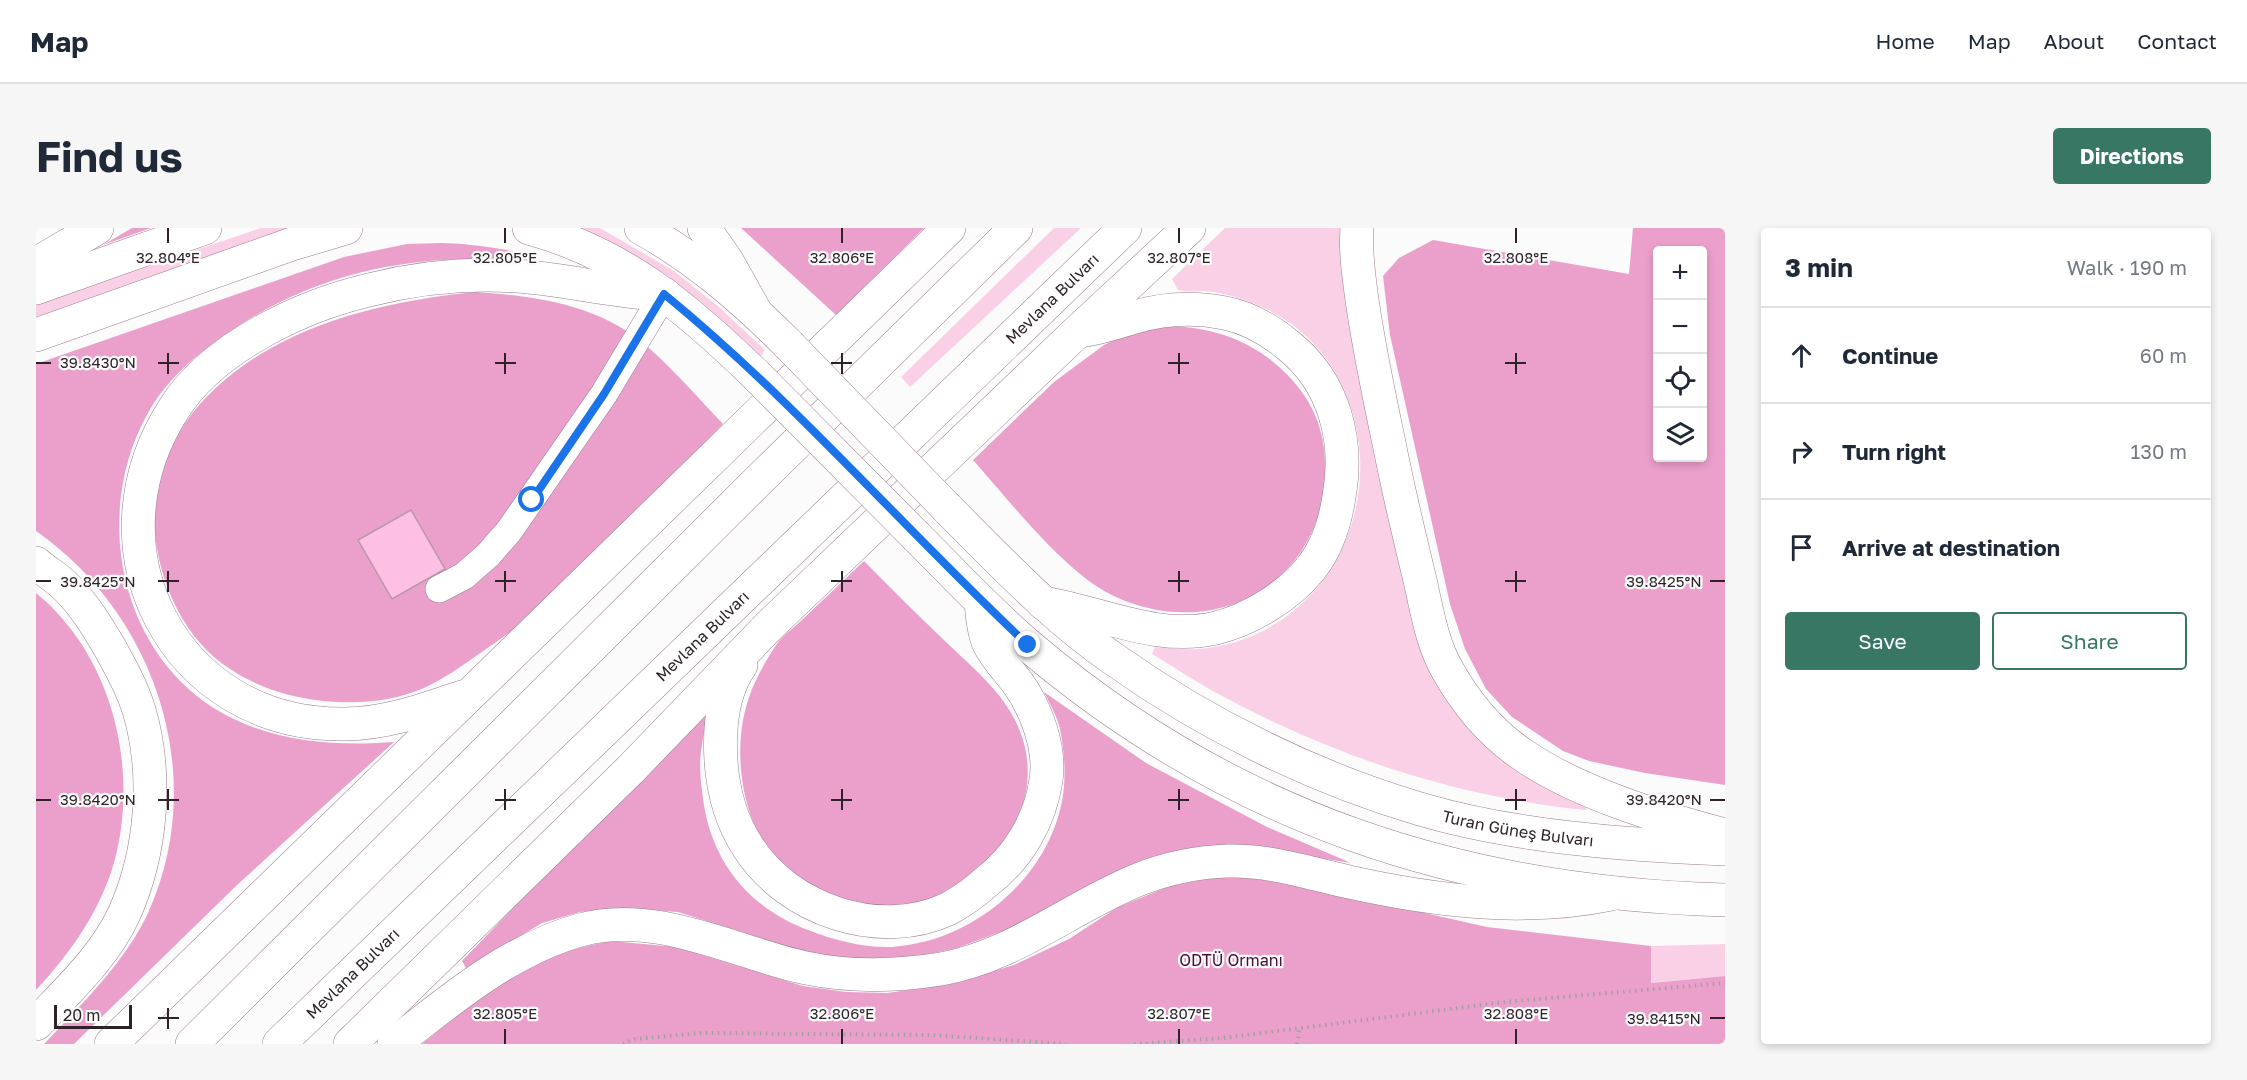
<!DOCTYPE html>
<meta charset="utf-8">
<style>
body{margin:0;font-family:"Golos Text",sans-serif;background:#f6f6f7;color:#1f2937}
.controls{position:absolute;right:18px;top:18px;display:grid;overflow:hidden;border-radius:6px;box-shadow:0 3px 9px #0003}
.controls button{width:54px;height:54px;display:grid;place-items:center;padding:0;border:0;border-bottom:2px solid #e0e1e3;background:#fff;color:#1f2937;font:30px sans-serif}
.scale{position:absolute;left:18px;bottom:15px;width:78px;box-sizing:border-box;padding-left:6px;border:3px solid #2e2228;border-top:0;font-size:16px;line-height:21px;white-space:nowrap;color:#2e2228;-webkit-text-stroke:4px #fbfbfb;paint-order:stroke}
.stop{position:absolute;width:18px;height:18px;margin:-14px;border:4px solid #1a73e8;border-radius:50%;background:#fff}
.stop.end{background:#1a73e8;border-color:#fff;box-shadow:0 2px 6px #0008}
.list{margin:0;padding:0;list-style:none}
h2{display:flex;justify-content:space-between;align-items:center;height:78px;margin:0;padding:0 24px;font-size:26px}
h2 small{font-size:20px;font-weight:400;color:#747a83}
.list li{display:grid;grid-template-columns:39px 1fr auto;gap:18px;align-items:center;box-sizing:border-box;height:96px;padding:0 24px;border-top:2px solid #e0e1e3}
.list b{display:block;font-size:22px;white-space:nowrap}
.list em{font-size:20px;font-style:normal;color:#747a83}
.actions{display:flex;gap:12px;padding:18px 24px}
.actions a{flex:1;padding:14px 0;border:2px solid #387764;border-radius:6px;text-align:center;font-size:21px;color:#387764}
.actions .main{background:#387764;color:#fff}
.icon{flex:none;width:33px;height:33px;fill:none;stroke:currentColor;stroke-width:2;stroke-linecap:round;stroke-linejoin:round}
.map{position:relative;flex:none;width:1689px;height:816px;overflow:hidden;border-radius:6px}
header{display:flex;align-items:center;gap:36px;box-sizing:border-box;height:84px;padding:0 30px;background:#fff;border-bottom:2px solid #e0e1e3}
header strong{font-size:28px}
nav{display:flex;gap:33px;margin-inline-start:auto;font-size:21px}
.intro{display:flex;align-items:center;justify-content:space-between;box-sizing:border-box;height:144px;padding:0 36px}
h1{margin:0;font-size:42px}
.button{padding:15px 27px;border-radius:6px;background:#387764;color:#fff;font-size:21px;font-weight:700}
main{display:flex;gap:36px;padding:0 36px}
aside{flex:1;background:#fff;border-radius:6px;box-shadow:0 3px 9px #0003}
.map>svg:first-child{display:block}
.green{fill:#fad0e7}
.forest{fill:#eba0cc;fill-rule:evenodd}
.building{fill:#fdc0e3;stroke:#b798a9;stroke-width:1.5}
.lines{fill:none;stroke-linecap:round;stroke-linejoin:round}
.minor-casing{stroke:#9b7d8e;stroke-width:28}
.major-casing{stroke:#9b7d8e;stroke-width:34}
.highway-casing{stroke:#9b7d8e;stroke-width:34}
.path{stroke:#a49fa1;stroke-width:4;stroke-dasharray:1.5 4.5;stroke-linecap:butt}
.minor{stroke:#fff;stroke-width:27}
.major{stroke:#fff;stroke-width:33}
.highway{stroke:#fff;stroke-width:33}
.major-bridge-casing{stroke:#9b7d8e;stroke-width:34;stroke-linecap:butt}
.major-bridge{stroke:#fff;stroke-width:33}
.route{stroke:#1a73e8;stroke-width:8}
.ticks{fill:none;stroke:#2e2228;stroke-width:2}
.labels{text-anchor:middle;stroke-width:4.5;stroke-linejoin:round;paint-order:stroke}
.street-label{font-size:16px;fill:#2e2228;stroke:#fbfbfb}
.park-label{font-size:16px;fill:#4b0a37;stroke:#fbfbfb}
.ticks-label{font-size:15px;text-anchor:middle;fill:#2e2228;stroke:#fbfbfb;stroke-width:4.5;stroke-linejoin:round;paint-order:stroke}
</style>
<header>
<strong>Map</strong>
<nav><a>Home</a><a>Map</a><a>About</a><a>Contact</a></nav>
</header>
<div class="intro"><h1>Find us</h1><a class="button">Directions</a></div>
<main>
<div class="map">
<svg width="1689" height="816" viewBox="0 0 1689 816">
<rect width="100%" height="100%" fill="#fbfbfb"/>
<path class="green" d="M225,0H261L0,90V76Z
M544,0H564L638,43L683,79L729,122L725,128C670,76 614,30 544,0Z
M1018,0H1045L874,159L865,149Z
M1189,0H1307L1388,423L1551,572L1550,582C1425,570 1300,529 1190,470C1164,457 1140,440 1116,426L1119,419C1138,421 1158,423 1178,419C1277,402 1337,306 1322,209C1315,163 1292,122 1254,95C1229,78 1199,66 1169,63C1160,63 1151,64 1142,62L1136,51Z
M1689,716V748L1614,755L1615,718Z"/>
<path class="forest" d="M96,0H115L67,17Z
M705,0H888L800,87Z
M1597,0H1689V557L1609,545L1553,533L1527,523L1476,489L1450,461L1429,421L1414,376L1354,107L1347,48L1363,30L1397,12L1593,46ZM1622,22H1666V230H1622Z
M406,15C438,16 467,20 497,28L499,35C387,22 278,42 185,110C156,130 129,154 112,185C53,289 86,438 198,491C247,515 305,518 358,514L200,658L38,816H8C44,778 90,733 112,685C174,548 120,387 0,303V136L308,29L371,16Z
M439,64C502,68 566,77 614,121C640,144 663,171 687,196C649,235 611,274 572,313C551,334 530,357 508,377C487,396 463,412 440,428C423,440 407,451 388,460C356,474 322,476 287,473C246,468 208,455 177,428C134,391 110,317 121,261C128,230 143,199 164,176C233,99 342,74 439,64Z
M1134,98C1175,100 1210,110 1242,138C1275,167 1291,201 1289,246C1285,356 1179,414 1080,369C1030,347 974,273 937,232L1018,154L1068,117L1088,107Z
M828,333C855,361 883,388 911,415C935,438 962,460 978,490C997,526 996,565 977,600C967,620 951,632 934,646C912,665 881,680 851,679C807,679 750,652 727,614C702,572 697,509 715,464C720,450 734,425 743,413C750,405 760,398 768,390C788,371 808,352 828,333Z
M0,365C76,427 103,538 79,631C66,680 35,725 0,762Z
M1008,464L1110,535L1231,599L1315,635L1200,617L1140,623L1097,636L986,696L921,720L870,731L797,729L770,724L642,684L586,680L544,684L506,695L430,740L426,733L677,473C673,488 668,502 666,517C663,532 664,548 666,562C672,629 709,678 772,702C798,712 827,720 856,719C932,714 1005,657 1024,582C1031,557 1029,526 1024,501C1021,488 1013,475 1008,464Z
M1185,648H1224L1451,699L1615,718V755L1689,748V816H386L464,753L521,724L575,713L640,719L767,758L810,764L851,765L914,756L978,737L1033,711L1082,679L1134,658Z"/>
<path class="building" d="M375,282L409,341L356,371L322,312Z"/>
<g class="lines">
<g class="minor-casing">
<path id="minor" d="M403,361L428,348L452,327L473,303L568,166L628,66"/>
</g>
<g class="major-casing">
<g id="major">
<path d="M493,0C588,26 651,80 720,147"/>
<path d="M605,0C661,31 708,72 753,117"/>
<path d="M0,60L169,0"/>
<path d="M0,107L256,16L310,0"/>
<path id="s1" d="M911,280C964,333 1016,389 1079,432C1169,496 1278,550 1384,581C1478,609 1591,617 1689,621"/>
<path d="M881,309C918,346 953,384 993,418C1196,590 1425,665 1689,672"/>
</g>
</g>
<g class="highway-casing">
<g id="highway">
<path d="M668,0L691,33L719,83"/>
<path d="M1321,0C1319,24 1323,49 1326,72C1333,120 1343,168 1353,215C1362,261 1373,307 1384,352C1391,383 1396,416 1412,443C1430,475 1456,506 1487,527C1542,565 1625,590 1689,607"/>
<path d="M0,36L61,0"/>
<path d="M0,335C9,343 20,349 29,358C47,375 61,398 74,420C85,440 96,460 103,482C122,547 116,624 88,686C69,728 31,763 0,796"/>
<path d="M1007,375C1064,384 1121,414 1180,400C1215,391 1253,368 1275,340C1291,320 1299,295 1303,269C1313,213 1299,155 1253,118C1234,102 1214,90 1189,85C1159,79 1129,80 1099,89C1080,94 1063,101 1043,103"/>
<path d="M705,437C686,464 683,501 685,533C687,563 695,593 712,619C752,682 843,713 912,681C925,674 938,665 949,655C982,630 1004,593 1010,552C1015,520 1000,480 981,454C971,441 959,429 952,414C947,401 946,387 945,374"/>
<path d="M426,469C388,482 349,496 308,496C137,498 47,319 139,179C178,119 265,78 333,62C384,49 439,44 492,49C538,53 582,65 628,66"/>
<path d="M75,816L913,0"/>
<path d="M156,816L722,253L980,0"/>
<path id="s2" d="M243,816L1089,0"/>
<path d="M314,816L594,542L733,398L1041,104L1153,0"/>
<path d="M358,816C414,772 473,722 544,702C620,681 697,724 770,740C813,749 861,748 905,741C979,728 1036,678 1104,651C1132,640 1162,634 1192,633C1234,632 1272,645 1313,654C1399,673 1487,684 1575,666"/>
</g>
</g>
<path class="path" d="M587,816L599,811L664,805L895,807L1030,816
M1098,816L1187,810L1469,774L1689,755
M1261,816L1264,800"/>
<use href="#minor" class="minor"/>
<use href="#major" class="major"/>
<use href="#highway" class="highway"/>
<g class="major-bridge-casing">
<path id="major-bridge" d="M753,117L911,280
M720,147L881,309"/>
</g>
<use href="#major-bridge" class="major-bridge"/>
</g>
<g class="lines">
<path class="route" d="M496,272L568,166L628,66C759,173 869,302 992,417"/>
</g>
<path class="ticks" d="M132,0V15M469,0V15M806,0V15M1143,0V15M1480,0V15M132,125V146M469,125V146M806,125V146M1143,125V146M1480,125V146M0,135H15M122,135H143M459,135H480M795,135H816M1132,135H1153M1469,135H1490M132,343V364M469,343V364M806,343V364M1143,343V364M1480,343V364M0,353H15M122,353H143M459,353H480M795,353H816M1132,353H1153M1469,353H1490M1674,353H1689M132,561V582M469,561V582M806,561V582M1143,561V582M1480,561V582M0,572H15M122,572H143M459,572H480M795,572H816M1132,572H1153M1469,572H1490M1674,572H1689M132,780V801M122,790H143M1674,790H1689M469,801V816M806,801V816M1143,801V816M1480,801V816"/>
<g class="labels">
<g class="street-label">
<text dy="6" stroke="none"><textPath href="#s2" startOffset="1074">Mevlana Bulvarı</textPath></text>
<text dy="6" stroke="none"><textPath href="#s2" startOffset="588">Mevlana Bulvarı</textPath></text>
<text dy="6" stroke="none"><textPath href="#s1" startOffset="668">Turan Güneş Bulvarı</textPath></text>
<text dy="6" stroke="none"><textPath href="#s2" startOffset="102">Mevlana Bulvarı</textPath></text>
</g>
<g class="park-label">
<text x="1195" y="738">ODTÜ Ormanı</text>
</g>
</g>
<g class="ticks-label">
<text x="132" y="35">32.804°E</text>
<text x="469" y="35">32.805°E</text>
<text x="806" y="35">32.806°E</text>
<text x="1143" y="35">32.807°E</text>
<text x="1480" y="35">32.808°E</text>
<text x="62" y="140">39.8430°N</text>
<text x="62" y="359">39.8425°N</text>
<text x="1628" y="359">39.8425°N</text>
<text x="62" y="577">39.8420°N</text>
<text x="1628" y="577">39.8420°N</text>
<text x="469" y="791">32.805°E</text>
<text x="806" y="791">32.806°E</text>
<text x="1143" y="791">32.807°E</text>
<text x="1480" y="791">32.808°E</text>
<text x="1628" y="796">39.8415°N</text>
</g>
</svg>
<div class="controls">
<button>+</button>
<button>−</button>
<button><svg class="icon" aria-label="locate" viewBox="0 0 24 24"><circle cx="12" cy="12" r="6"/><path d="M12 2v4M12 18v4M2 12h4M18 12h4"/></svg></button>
<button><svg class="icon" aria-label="layers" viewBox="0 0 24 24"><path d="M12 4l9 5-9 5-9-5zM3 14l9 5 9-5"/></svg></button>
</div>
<div class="scale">20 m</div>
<div class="stop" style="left:496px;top:272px"></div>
<div class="stop end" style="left:992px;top:417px"></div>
</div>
<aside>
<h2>3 min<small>Walk · 190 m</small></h2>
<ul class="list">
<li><svg class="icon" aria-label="ahead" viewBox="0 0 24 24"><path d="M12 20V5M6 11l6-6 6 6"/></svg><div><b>Continue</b></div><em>60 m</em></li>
<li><svg class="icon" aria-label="right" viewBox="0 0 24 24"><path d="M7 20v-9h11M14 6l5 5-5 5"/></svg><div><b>Turn right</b></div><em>130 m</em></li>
<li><svg class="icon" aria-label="arrive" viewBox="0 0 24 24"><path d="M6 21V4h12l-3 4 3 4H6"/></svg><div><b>Arrive at destination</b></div></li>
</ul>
<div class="actions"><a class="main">Save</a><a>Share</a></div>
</aside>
</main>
